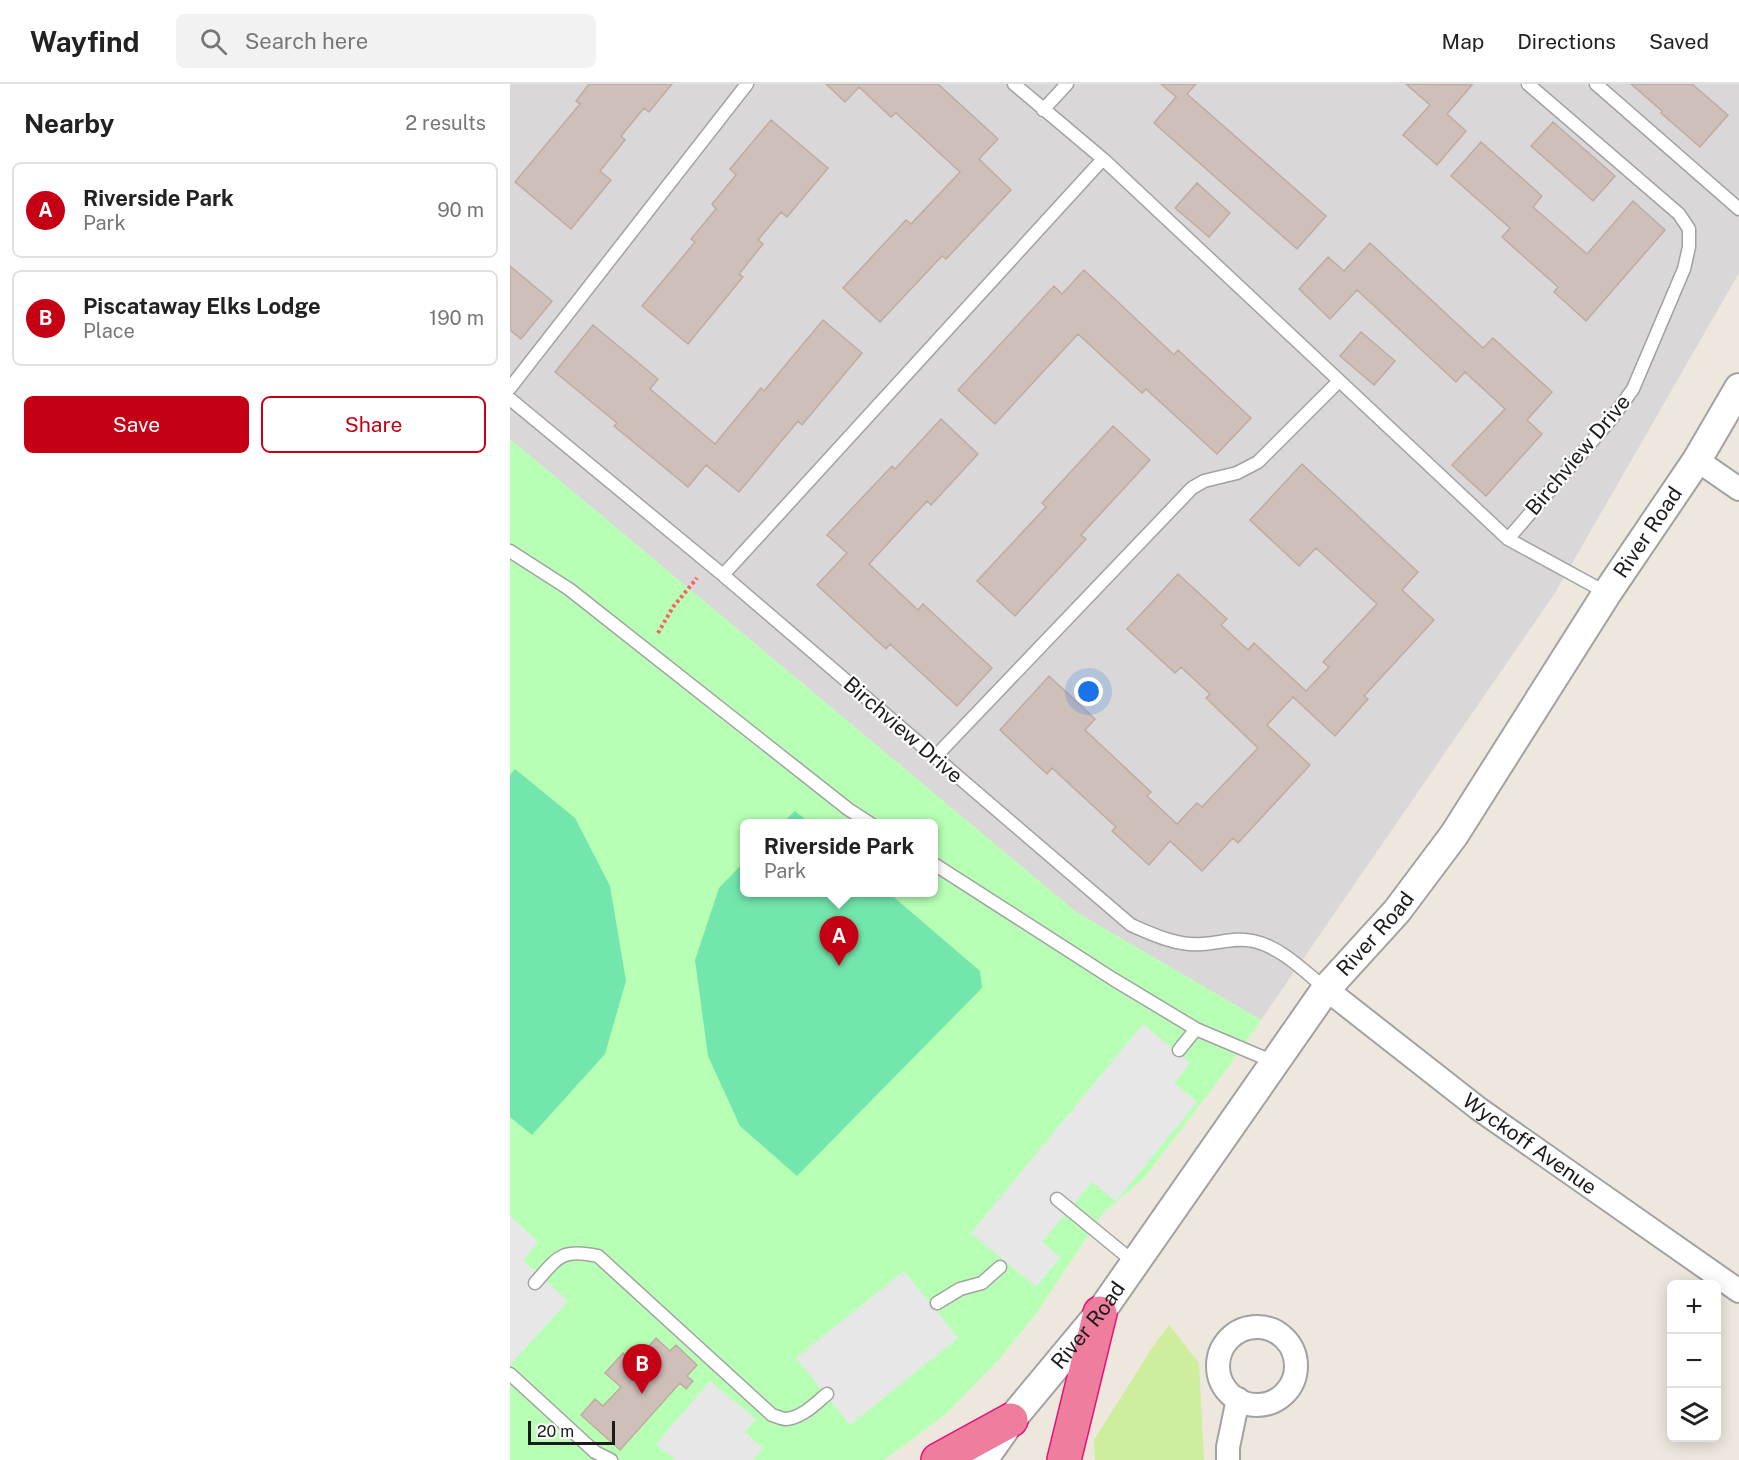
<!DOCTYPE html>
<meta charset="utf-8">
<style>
body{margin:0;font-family:"Public Sans",sans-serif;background:#f2f2f2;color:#222}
.controls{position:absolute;right:18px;bottom:18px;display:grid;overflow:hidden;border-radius:9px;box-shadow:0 3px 15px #0003}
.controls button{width:54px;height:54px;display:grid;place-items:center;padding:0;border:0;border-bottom:2px solid #e0e0e0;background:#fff;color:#222;font:30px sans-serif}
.scale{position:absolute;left:18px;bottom:15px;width:87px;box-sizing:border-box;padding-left:6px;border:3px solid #1b1b1b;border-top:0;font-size:16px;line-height:21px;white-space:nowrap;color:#1b1b1b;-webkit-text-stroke:4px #fff;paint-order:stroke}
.you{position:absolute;left:579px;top:608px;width:21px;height:21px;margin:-15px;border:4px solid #fff;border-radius:50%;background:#1a73e8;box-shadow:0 0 0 9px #1a73e833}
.badge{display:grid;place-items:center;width:39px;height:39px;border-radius:50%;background:#c50015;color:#fff;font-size:20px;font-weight:700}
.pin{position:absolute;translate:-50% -50px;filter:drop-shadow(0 2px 3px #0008)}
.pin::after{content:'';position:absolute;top:32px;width:21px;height:18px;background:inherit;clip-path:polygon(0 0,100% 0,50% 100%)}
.popup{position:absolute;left:230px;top:735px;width:198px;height:78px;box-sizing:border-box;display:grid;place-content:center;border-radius:9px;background:#fff;filter:drop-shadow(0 2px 4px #0005);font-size:20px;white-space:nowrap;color:#767676}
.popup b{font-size:22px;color:#222}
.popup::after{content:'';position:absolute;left:50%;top:100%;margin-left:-12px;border:12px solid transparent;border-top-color:#fff}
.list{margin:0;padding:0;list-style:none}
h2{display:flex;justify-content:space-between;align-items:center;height:78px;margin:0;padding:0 24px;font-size:26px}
h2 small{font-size:20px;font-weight:400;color:#767676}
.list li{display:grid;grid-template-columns:39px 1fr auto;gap:18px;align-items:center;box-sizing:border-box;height:96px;margin:0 12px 12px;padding:0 12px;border:2px solid #e0e0e0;border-radius:9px}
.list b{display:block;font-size:22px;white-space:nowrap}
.list p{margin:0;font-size:20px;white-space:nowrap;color:#767676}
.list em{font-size:20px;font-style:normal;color:#767676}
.actions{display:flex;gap:12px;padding:18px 24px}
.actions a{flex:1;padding:14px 0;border:2px solid #c50015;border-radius:9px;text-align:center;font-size:21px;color:#c50015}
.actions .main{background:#c50015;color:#fff}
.icon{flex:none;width:33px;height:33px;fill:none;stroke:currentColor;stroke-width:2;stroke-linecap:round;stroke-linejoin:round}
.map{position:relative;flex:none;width:1229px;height:1376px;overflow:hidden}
header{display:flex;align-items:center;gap:36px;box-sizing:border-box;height:84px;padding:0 30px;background:#fff;border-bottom:2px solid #e0e0e0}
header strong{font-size:28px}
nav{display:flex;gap:33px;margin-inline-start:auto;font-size:21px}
.search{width:420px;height:54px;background:#f2f2f2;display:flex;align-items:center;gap:15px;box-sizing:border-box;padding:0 21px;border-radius:9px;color:#767676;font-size:22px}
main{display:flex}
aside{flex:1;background:#fff}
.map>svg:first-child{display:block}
.residential{fill:#d9d7d7}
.grass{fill:#ceee9e}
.park{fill:#b7ffb5;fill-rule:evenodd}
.pitch{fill:#73e6ad}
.parking{fill:#e7e7e7}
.building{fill:#cebfb8;stroke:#c0aba0;stroke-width:1.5}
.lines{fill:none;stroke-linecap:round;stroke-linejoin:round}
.service-casing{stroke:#a2a2a2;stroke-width:15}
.minor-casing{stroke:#a2a2a2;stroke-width:26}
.tertiary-casing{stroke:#a2a2a2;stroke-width:32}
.motorway-casing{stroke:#e51271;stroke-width:36}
.path{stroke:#ff5e5f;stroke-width:4;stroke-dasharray:3 3;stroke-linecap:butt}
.service{stroke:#fff;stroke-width:12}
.minor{stroke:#fff;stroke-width:22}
.tertiary{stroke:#fff;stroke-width:28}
.motorway{stroke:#ee7d9e;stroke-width:33}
.labels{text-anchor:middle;stroke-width:4.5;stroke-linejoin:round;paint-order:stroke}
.street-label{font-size:21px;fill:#1b1b1b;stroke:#fff}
</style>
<header>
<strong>Wayfind</strong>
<div class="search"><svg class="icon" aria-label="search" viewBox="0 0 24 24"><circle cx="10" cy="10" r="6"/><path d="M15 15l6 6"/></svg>Search here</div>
<nav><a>Map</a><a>Directions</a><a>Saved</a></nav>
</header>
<main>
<aside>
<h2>Nearby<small>2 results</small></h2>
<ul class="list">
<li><span class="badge">A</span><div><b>Riverside Park</b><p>Park</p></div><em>90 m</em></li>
<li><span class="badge">B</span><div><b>Piscataway Elks Lodge</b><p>Place</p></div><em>190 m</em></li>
</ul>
<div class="actions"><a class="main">Save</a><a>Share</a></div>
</aside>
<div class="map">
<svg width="1229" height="1376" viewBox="0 0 1229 1376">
<rect width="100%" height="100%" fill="#eee7de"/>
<path class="residential" d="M0,0H1229V189L1045,509L751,936L566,828L0,355Z"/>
<path class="grass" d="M659,1241L689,1279L694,1376H585L584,1356L642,1264Z"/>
<path class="park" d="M0,355L566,828L751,936L711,993L634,1094L593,1129L526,1230L491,1273L436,1330L374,1376H0ZM234,740H424V808H234Z"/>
<path class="pitch" d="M5,685L65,734L100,802L116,897L95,970L22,1051L0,1033V691Z
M285,727L300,739H272Z
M234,778V808L379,809L470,887L472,904L287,1092L230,1042L198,972L185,876L209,804Z"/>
<path class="parking" d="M633,940L680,979L664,999L687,1018L606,1117L582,1098L532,1158L550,1173L526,1203L461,1149Z
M0,1132L28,1158L13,1176L58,1217L0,1281Z
M394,1187L448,1254L340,1341L286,1274Z
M200,1297L246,1335L235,1348L253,1364L243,1376H165L146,1360Z"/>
<path class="building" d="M79,0H162L139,28L134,24L111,52L115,56L90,87L101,96L61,145L5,98L70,20L66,17Z
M316,0H428L488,55L469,75L501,106L436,175L432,172L370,238L333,204L396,136L401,140L450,88L386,29L381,33L349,3L335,18Z
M651,0H686L677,10L816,132L787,165L644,39L666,13Z
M896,0L962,1L937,30L956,47L927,81L893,51L920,21Z
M1121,0H1182L1218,31L1190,63L1151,29L1152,27Z
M261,36L318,84L277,133L271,128L248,156L253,160L229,190L233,193L178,260L132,222L185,158L181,155L206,125L202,120L226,91L220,85Z
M1043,38L1105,92L1083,117L1021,62Z
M971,58L1032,112L1023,123L1077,170L1123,117L1155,146L1076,237L1044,208L1048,203L992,153L1000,144L941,92Z
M687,99L720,129L699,153L665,124Z
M860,159L973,264L983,254L1042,308L1017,336L1032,350L976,412L942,381L995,325L955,288L946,298L847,206L820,235L789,205L818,173L834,187Z
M0,182L42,217L11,255L0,246Z
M574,186L664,271L668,266L741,334L707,370L636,305L632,309L568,250L485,340L448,306L544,202L552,210Z
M313,236L352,269L292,341L288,337L229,408L196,381L178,403L104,342L107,339L45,288L83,241L148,295L140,305L205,360L251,304L254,307Z
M851,248L885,277L864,301L830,272Z
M431,335L468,370L421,421L417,417L359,480L408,526L413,520L482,584L447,622L380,560L376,565L307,501L337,469L317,451L382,382L385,385Z
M603,342L640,376L571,451L576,455L505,532L467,497L536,423L532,419Z
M792,380L908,488L892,506L924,536L854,612L858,615L825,652L783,613L757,641L800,681L728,759L723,754L692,787L660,757L639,781L602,747L606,743L542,684L537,690L490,646L539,592L585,635L575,646L641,708L637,712L667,740L687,719L692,723L748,664L696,614L700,610L671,583L665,589L617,545L668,490L717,535L711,541L738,566L744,559L796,607L819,583L813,578L867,520L806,464L789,482L740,436Z
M146,1254L160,1267L166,1261L187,1281L177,1292L183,1297L176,1305L170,1299L110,1366L71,1331L85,1315L93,1322L111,1303L95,1289L113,1269L124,1279Z"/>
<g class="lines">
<g class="service-casing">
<path id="service" d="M504,0L593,75L998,455L1097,509
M1086,0L1229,125
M533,26L557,0
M0,304L237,0
M0,315L213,491L621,841C644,851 667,862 692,860C710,859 726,853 743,857C771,863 794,887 816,905
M998,455L1102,334L1123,305L1174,185L1179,163V145L1169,130L1018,0
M0,467L59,505L338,725L361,740
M213,491L593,75
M425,673L682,404L694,397L727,389L748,378L829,297
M424,780L603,895L686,945L764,978
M669,966L686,945
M547,1115L625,1179
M25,1199C48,1173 51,1164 88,1172L262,1331C266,1332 272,1335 276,1335C292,1334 306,1319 317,1310
M427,1219L450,1205L472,1199L490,1183
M0,1290L85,1368L101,1376"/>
</g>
<g class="minor-casing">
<g id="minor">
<path d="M1187,376L1229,405"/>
<path id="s1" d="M816,905L969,1025L1229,1207"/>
<circle cx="747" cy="1282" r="39"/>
<path d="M718,1376V1363L728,1315"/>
</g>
</g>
<g class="tertiary-casing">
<g id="tertiary">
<path id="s2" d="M473,1376L501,1336L590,1229L816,905L887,827L944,751L1097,509L1187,376L1229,304"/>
</g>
</g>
<g class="motorway-casing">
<path id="motorway" d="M428,1376L501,1336
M554,1376L590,1229"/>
</g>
<path class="path" d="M148,549L163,523L187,494"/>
<use href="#service" class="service"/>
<use href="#minor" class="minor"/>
<use href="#tertiary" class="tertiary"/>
<use href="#motorway" class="motorway"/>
</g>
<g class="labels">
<g class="street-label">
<text transform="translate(1068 371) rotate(-50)" y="7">Birchview Drive</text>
<text dy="7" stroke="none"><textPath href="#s2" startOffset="1143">River Road</textPath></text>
<text transform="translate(393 646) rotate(41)" y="7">Birchview Drive</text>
<text dy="7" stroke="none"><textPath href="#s2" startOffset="657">River Road</textPath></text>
<text dy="7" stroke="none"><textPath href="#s1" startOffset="256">Wyckoff Avenue</textPath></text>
<text dy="7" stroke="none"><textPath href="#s2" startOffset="171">River Road</textPath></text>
</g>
</g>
</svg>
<div class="controls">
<button>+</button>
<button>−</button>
<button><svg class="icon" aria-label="layers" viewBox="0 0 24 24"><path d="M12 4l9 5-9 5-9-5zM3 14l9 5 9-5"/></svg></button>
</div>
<div class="scale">20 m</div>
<div class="you"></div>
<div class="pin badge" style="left:329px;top:882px">A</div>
<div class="popup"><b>Riverside Park</b>Park</div>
<div class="pin badge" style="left:132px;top:1310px">B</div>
</div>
</main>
